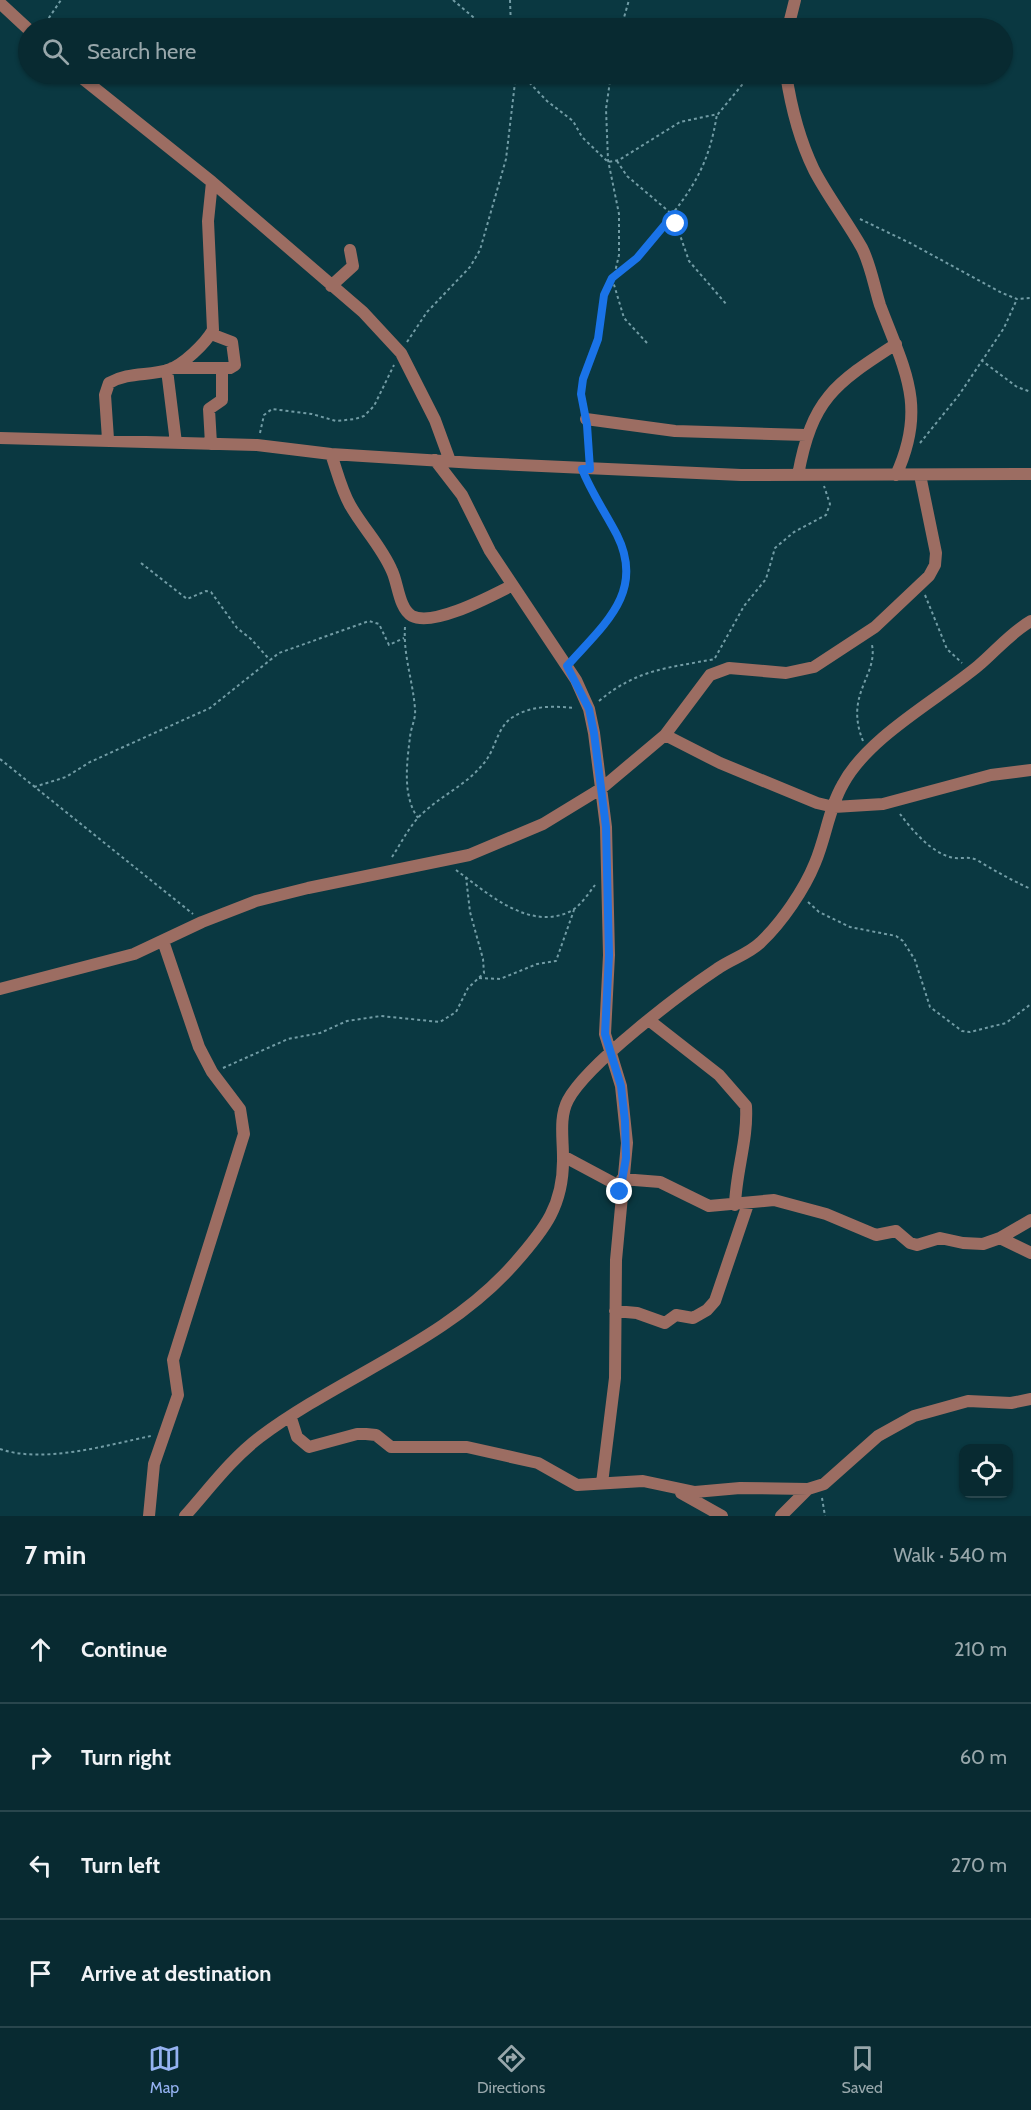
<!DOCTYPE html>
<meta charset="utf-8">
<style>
body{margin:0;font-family:Cabin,sans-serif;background:#113239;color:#f1f3f6}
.controls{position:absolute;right:18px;bottom:18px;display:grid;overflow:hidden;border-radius:12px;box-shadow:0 2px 4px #0004}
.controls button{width:54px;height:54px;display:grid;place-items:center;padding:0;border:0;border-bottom:2px solid #29464d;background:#082a31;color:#f1f3f6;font:30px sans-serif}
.stop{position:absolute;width:18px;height:18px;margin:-14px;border:4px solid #1a73e8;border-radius:50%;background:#fff}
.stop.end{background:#1a73e8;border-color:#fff;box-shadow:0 2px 6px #0008}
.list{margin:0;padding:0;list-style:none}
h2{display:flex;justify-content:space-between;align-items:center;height:78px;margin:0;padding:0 24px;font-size:26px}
h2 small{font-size:20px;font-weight:400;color:#98a7ab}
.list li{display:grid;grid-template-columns:39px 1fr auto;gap:18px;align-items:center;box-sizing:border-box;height:108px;padding:0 24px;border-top:2px solid #29464d}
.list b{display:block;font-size:22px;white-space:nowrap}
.list em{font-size:20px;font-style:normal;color:#98a7ab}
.icon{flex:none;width:33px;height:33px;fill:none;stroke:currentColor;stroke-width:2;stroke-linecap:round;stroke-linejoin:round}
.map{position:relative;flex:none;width:1031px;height:1516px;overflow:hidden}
.search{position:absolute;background:#082a31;box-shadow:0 2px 4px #0004;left:18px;right:18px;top:18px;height:66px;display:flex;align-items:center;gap:15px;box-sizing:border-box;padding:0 21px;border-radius:33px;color:#98a7ab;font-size:22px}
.sheet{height:510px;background:#082a31}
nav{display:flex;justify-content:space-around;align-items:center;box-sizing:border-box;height:84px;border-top:2px solid #29464d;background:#082a31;font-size:16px;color:#98a7ab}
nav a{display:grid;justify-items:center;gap:3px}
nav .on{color:#95b2f1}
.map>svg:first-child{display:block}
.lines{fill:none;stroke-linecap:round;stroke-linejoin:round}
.path{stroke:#729ca5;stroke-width:2;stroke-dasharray:3 3;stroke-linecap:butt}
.minor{stroke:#9c6d62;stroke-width:12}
.route{stroke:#1a73e8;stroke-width:8}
</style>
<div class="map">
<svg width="1031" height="1516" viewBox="0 0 1031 1516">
<rect width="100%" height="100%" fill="#0a3841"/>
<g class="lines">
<path class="path" d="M453,0L486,28
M510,0L511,28
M42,28L61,0
M621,28L629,0
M521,74L547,101L573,121L582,137L608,162L619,160L680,122L718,114L751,74
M617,161L627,176L673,215L689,261L727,305
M860,219L910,243L1002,293L1017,299L1031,298
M407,342L427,312L470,267L480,250L506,159L516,74
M647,343L624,318L612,278C633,264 645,247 661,228C693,189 709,165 717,114
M981,360L1017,387L1031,392
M583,407V379L598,339L602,303L615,272L619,255V214L608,160L606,109L611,74
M260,433L264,415L272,409L312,414L336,421L355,419L364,416L374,406L394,365
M587,433L588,457
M920,443L959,395L1004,328L1017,299
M141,563L187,599L206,591L211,592L237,628L251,639L270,660
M925,595L947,649L962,663
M405,627C403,655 413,681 415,709C416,719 411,727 410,737C407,762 402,796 418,818
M575,657C607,620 643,591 618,537C609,517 594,500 586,480
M715,658L744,606L766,579L775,548L794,532L826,515L830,504L824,486
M599,701C637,669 668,668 715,659
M863,741C844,694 878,676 872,645
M0,759L193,914
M34,787L66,777L90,762L210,708L279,653L369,621L379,624L389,645L404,638
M900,814C912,830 932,854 954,858C962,859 969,856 977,860C995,871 1011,880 1031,889
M392,857C402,842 410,824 424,812C445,793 470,783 487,759C496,746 498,726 513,717C532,705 554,706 575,708
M456,870C486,892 528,931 569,912C580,907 588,894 595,885
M808,902L819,912L850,927L896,936L903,941L915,960L930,1007L962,1031L970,1032L1006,1023L1031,1004
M479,978L500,979L537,964L556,961L574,910
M223,1068L288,1039L320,1033L347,1021L381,1016L440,1022L456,1012L468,988L484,973L483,959L470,912L466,877
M0,1449C44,1464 107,1445 151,1436
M822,1498L825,1516"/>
<path class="minor" d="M0,3L28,29
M788,28L795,0
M77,74L212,182L363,312L401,353L435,420L450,461
M786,74C791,107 799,139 814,170C828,197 847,221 862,248C871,266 874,286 880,305C904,369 928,406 896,475
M331,286L353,266L350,250
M172,368H230L235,365L232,342L211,334
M167,370L176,443
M586,419L675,431L806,435
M0,438L257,445L331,454L475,463L741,475L1031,474
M108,439L105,395L109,383C128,372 148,376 168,370C183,365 205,344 213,330L208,221L212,182
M211,444L209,409L222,400V368
M331,454C337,471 341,489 350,505C363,528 382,547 392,571C398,583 399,609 412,616C434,627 491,596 511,586
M435,460L462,495L490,551L576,680L589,709L594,733L606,827L609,955L605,1034L621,1086L627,1143L616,1260L615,1378L602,1483
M798,475C812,399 834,384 896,344
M665,735L720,763L817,803L834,807L883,804L991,775L1031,770
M0,989L134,954L202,922L256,901L308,888L469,855L543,824L602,788L665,735L710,675L729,668L786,673L814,667L875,627L929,576L935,565L936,553L920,475
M650,1021L719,1075L746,1106C748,1140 736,1171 735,1205
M563,1156L621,1187
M622,1179L660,1182L709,1206L774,1200L826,1214L876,1235L896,1231L910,1243L917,1245L940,1238L963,1243L983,1244L1000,1238L1031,1220
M1000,1238L1031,1253
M615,1311L637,1313L665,1323L676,1315L693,1318L707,1310L715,1301L748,1204
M291,1418L297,1437L309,1447L357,1434H366L376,1435L391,1447H467L538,1463L577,1485L643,1481L695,1492L740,1488L808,1489L824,1484L878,1436L914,1416L968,1401L1011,1403L1031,1399
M681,1493L722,1516
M149,1516L154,1464L178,1395L173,1360L244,1134L240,1109L212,1072L199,1047L163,941
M185,1516C209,1489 231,1459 260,1437C343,1375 445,1342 514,1264C545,1229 564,1205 563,1157C563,1138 559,1117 568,1100C587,1064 681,993 717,969C731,959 749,954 761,942C782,922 804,890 815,863C826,837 829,808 843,784C868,737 937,700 978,666C996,651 1010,633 1031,621
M781,1516L808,1489"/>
</g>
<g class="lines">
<path class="route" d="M620,1192L626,1158L625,1121L621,1086L605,1034L609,955L606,827L594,733L589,709L567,666C602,626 646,593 617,535C605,512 591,492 582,469H590L587,425L581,394L583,379L598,339L604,295L612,278L637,258L673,215L676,224"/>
</g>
</svg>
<div class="controls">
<button><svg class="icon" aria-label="locate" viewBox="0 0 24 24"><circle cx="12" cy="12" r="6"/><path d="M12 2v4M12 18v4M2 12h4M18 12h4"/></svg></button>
</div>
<div class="stop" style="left:676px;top:224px"></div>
<div class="stop end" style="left:620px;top:1192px"></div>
<div class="search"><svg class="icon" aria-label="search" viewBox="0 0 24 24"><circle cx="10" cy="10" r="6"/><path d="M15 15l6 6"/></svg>Search here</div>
</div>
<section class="sheet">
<h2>7 min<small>Walk · 540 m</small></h2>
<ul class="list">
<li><svg class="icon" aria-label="ahead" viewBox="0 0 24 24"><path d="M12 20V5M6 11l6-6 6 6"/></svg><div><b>Continue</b></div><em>210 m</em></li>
<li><svg class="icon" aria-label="right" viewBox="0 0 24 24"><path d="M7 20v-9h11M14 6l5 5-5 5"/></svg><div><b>Turn right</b></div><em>60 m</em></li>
<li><svg class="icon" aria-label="left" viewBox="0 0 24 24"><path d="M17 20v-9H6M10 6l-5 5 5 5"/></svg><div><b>Turn left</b></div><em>270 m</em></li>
<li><svg class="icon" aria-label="arrive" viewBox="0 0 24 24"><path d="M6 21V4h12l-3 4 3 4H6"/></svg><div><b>Arrive at destination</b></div></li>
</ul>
</section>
<nav>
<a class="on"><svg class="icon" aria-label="map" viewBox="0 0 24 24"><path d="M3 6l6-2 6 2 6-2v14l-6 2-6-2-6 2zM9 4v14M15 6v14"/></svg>Map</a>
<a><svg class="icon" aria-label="directions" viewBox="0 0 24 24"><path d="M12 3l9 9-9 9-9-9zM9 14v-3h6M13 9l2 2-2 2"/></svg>Directions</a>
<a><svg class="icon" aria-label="saved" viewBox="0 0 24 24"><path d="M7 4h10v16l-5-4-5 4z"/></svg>Saved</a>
</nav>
